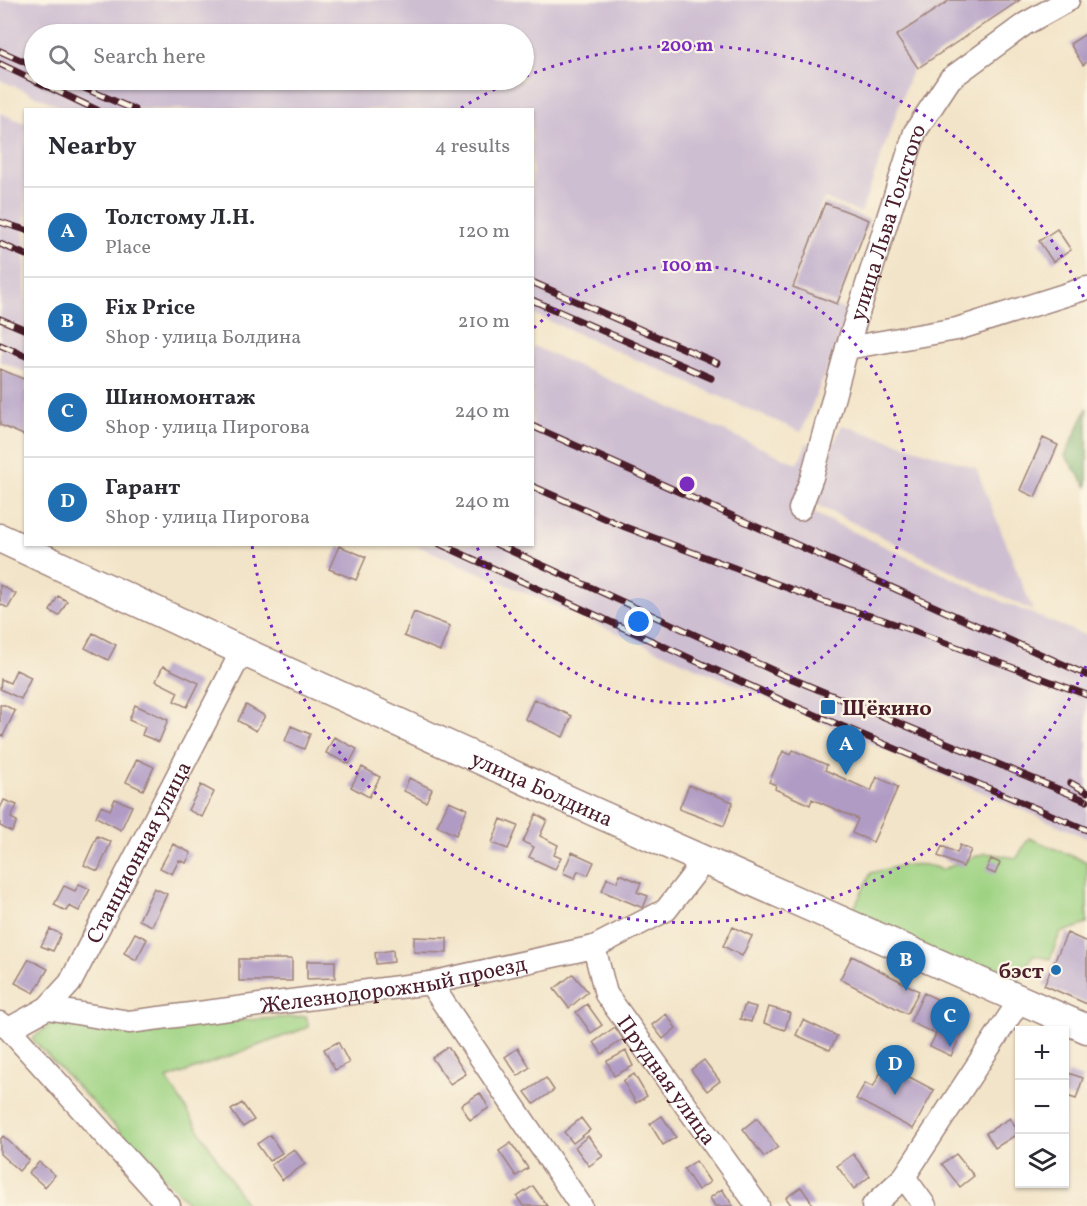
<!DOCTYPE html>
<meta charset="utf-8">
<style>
body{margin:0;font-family:Vollkorn,serif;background:#f7f7f7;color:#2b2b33}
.controls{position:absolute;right:18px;bottom:18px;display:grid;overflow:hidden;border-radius:0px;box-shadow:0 2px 4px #0004}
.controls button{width:54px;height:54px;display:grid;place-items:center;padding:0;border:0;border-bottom:2px solid #e1e1e2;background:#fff;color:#2b2b33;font:30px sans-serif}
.you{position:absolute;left:639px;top:622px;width:21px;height:21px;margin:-15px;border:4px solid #fff;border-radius:50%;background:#1a73e8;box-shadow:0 0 0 9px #1a73e833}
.badge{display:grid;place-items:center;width:39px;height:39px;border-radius:50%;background:#1f6fb2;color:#fff;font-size:20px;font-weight:700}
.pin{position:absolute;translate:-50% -50px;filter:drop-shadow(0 2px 3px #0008)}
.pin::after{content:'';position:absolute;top:32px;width:21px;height:18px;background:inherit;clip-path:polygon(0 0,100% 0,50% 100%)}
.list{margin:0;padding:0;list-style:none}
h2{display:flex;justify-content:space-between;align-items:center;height:78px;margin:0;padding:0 24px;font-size:26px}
h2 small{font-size:20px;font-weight:400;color:#7c7c81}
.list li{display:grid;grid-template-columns:39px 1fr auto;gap:18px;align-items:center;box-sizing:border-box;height:90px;padding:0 24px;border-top:2px solid #e1e1e2}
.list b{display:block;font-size:22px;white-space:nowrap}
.list p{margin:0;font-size:20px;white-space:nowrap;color:#7c7c81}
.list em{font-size:20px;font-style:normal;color:#7c7c81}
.icon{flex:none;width:33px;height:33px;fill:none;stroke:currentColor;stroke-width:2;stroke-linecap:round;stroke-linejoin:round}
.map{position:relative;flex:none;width:1087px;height:1206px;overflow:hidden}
.search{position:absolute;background:#fff;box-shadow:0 2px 4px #0004;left:24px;top:24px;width:510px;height:66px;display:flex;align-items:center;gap:15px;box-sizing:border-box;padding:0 21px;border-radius:33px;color:#7c7c81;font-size:22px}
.panel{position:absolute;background:#fff;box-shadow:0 2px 4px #0004;left:24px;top:108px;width:510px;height:438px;border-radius:0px}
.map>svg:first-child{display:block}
.industrial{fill:#cebed1;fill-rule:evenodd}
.green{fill:#9fd383;stroke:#747957;stroke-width:1.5}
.forest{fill:#7fb571;stroke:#646a4e;stroke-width:1.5}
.building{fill:#b09bc5}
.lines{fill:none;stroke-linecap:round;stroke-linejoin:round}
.minor-casing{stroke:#9e827a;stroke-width:25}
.major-casing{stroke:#9e827a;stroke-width:31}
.minor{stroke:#fff;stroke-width:22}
.major{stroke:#fff;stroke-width:28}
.rail-casing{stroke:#4a1f2b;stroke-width:7}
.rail{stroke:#fcf5e5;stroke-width:4.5;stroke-dasharray:14;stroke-linecap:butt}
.ring{fill:none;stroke:#7b2cbf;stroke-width:3;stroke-dasharray:3 6}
.poi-dot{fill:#1f6fb2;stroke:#fcf5e5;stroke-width:2}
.labels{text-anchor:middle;stroke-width:4.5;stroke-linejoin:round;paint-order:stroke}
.street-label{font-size:22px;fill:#4a1f2b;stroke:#fcf5e5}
.poi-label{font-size:22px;font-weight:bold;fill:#4a1f2b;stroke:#fcf5e5;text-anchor:start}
.centre{fill:#7b2cbf;stroke:#fcf5e5;stroke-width:3}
.ring-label{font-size:18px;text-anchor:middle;font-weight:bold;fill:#7b2cbf;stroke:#fcf5e5;stroke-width:4.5;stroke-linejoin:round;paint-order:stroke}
</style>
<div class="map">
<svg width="1087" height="1206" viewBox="0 0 1087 1206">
<rect width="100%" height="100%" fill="#fcf5e5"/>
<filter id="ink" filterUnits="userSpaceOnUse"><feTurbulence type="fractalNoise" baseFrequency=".0167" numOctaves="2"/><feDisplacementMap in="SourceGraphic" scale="12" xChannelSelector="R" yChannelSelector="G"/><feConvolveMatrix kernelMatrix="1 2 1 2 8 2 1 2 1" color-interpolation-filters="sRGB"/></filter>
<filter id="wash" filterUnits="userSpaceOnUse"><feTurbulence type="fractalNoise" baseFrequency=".008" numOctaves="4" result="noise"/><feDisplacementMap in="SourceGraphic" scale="24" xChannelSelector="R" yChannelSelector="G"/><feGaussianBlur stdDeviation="1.35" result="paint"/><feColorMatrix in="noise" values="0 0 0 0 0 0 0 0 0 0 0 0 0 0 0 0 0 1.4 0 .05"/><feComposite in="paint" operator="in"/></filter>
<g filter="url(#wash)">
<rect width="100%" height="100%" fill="#f2e4c8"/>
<path class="industrial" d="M0,0H948L896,35L914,64L861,213L824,198L791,287L850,312L801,432L533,314L532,110L66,109L0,80ZM34,34H524V80H34Z
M0,113L25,123V372L0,361Z
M533,346L798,464L807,443L829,448L805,509L1005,603L1087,636V838L416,545L532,544Z
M842,425L976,468L1033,611L809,501Z"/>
<path class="green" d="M1029,838L1087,862V924L1060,933L1050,959L1033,955L1013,992L848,921L871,873C892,867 921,859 941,870L985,853L1017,858Z
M306,1016L309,1027L167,1079L247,1206H191L32,1039L59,1017L129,1028Z"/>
<path class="forest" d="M1087,408V487L1065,456Z"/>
<g id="blocks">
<path class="building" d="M950,0H1020L918,68L896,36Z
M1087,33V62L1083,65L1070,44Z
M825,203L869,220L837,304L793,287Z
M1057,229L1071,250L1053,262L1039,241Z
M0,369L26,380V436L0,425Z
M1043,438L1058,445L1035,497L1020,490Z
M339,546L366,557L356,580L329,569Z
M0,585L16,594L8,608L0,604Z
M58,596L67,601L59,616L50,611Z
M414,612L450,626L440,651L404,636Z
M93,633L116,645L108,660L85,648Z
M163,666L199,683L187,707L174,701L178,692L156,681Z
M16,670L31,677L21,699L0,689L1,679L10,683Z
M534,699L572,716L563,737L525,719Z
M0,705H5L15,711L3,736L0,735Z
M135,705L168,720L159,742L142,735L145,727L129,720Z
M246,705L265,716L256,731L238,721Z
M291,726L310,734L304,749L285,741Z
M334,737L357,749L349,764L326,753Z
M793,750L827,765L825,770L871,791L877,777L898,787L873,842L852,833L858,819L812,799L810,805L775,789L776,785L769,782L783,751L791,755Z
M137,759L154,767L143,790L126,782Z
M362,767L380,777L369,797L351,787Z
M409,778L432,789L426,802L404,791Z
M201,785L214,792L202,817L188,810Z
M689,785L733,802L724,826L679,809Z
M115,799L132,806L121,830L96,817L101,806L110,810Z
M4,800L17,805L11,818L17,821L12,832L0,826V809Z
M449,801L467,809L456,835L437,826Z
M536,814L547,820L540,836L558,845L554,855L561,858L555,869L529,857L534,847L523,842Z
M501,819L518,826L508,849L492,843Z
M97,836L111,842L98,871L84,865Z
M173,844L191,853L186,863L179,860L172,874L160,868Z
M960,845L971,850L963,867L938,856L942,846L957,853Z
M572,852L594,862L588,875L578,871L575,878L563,873Z
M991,859L1000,863L995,874L986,870Z
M620,874L641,883L637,892L648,896L643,908L602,891L607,878L617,882Z
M79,884L90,889L79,911L69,906L66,911L54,905L64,886L75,891Z
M154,888L167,894L152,926L139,920Z
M733,927L752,936L742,956L723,946Z
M50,929L61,934L53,951L41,946Z
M135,933L147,939L136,960L124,953Z
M1067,933L1087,942V1004L1044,985Z
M414,937L447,938V953L414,952Z
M393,950L394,962L376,964L375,953Z
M852,956L919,991L907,1014L840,979Z
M29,959L48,969L34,993L15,983Z
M239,959H292V981H239Z
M307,961H335V978L307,979Z
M573,974L588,992L569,1008L554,989Z
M924,993L970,1015L951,1056L930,1046L936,1034L910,1022Z
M587,1004L602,1025L591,1033L576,1012Z
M745,1004L756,1007L751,1022L740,1019Z
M769,1007L790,1013L785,1030L764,1023Z
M666,1014L676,1028L663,1039L652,1025Z
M803,1020L837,1036L830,1050L796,1035Z
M615,1027L623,1039L602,1054L594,1042Z
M338,1042L349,1063L335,1070L324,1049Z
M448,1047L466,1074L450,1084L432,1058Z
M518,1048L530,1067L518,1076L505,1057Z
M626,1051L633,1066L614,1076L607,1061Z
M704,1060L720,1081L707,1091L691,1070Z
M885,1064L934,1090L913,1129L856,1099L865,1083L873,1087Z
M1068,1073L1083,1078L1076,1099L1064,1095V1085Z
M634,1074L647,1096L636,1103L623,1081Z
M546,1078L554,1090L534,1104L525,1092Z
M480,1093L489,1108L470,1120L461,1105Z
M242,1103L254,1120L243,1127L231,1110Z
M662,1116L676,1137L663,1145L650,1124Z
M581,1118L590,1130L573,1143L564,1132Z
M757,1118L778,1147L764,1157L743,1129Z
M1010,1118L1019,1133L995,1148L986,1133Z
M270,1135L282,1153L269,1161L257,1144Z
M3,1136L29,1160L19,1171L0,1154V1140Z
M588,1136L603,1156L589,1166L575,1147Z
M511,1143L528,1168L516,1176L499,1151Z
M294,1149L305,1164L282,1180L271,1165Z
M853,1154L870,1176L854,1189L837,1166Z
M956,1154L974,1176L960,1187L942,1164Z
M696,1161L710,1182L698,1190L684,1169Z
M39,1162L55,1175L45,1187L29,1173Z
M533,1186L547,1206H523L517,1197Z
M801,1187L814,1206H792L786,1198Z
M722,1189L733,1206H715L710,1198Z"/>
</g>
</g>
<g filter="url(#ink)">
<use href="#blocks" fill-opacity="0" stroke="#9e827a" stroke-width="1.5"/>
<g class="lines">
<g class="minor-casing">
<g id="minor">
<path d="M847,348L957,329L1087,288"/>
<path id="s1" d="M800,509L812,477L847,348L915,132L950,79L1025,24L1068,0"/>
<path id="s2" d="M594,947L606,994L758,1206"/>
<path d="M430,983L581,1206"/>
<path id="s3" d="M47,1008L129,1022L430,983L594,947L666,910L704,861"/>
<path d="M0,1023L9,1029L169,1206"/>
<path id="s4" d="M9,1029L47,1008L70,983L242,651"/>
<path d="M904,1177L925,1206"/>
<path d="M873,1206L904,1177L1020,1000"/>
</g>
</g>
<g class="major-casing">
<g id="major">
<path id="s5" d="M0,538L242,651L597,813L1087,1029"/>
</g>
</g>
<use href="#minor" class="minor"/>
<use href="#major" class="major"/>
<g class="rail-casing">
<path id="rail" d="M0,51L34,66
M0,64L97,110
M66,80L135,110
M0,222L26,230
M0,244L26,255
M532,282L717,363
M532,300L711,378
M0,319L26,330
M0,345L26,356
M532,426L1087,675
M532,486L625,527L833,605L881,619L1087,695
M440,544L792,705L1087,830
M496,544L783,675L1087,801
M1071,783L1087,792"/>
</g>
<use href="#rail" class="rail"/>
</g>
</g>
<g class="ring">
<path d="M534 328A219 219 0 1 1 477 546"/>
<path d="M1086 666A439 439 0 0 1 252 545M461 108A439 439 0 0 1 515 80M526 76A439 439 0 0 1 1086 302"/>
</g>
<g class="poi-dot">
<rect x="820" y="699" width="16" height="16" rx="3"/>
<circle cx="1056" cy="970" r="6"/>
</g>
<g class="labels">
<g class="street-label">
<text dy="8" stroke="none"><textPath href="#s1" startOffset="300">улица Льва Толстого</textPath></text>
<text dy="8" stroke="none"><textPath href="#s5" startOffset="597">улица Болдина</textPath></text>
<text dy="8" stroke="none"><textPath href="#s4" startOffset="225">Станционная улица</textPath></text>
<text dy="8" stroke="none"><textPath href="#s3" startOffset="350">Железнодорожный проезд</textPath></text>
<text dy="8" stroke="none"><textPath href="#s2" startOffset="154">Прудная улица</textPath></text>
</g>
<g class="poi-label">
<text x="842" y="715">Щёкино</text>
<text x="1044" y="978" text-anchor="end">бэст</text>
</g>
</g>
<circle cx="687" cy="484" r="9" class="centre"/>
<g class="ring-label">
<text x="687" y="51">200 m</text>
<text x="687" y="271">100 m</text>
</g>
</svg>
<div class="controls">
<button>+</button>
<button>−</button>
<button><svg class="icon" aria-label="layers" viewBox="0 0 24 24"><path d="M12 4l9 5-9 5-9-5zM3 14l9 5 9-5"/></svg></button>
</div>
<div class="you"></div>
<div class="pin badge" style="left:846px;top:775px">A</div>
<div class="pin badge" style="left:906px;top:991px">B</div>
<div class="pin badge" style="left:950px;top:1047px">C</div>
<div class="pin badge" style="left:895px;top:1095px">D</div>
<div class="search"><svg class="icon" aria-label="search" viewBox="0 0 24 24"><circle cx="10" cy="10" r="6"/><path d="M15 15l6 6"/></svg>Search here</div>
<section class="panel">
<h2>Nearby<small>4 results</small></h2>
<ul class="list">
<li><span class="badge">A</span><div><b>Толстому Л.Н.</b><p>Place</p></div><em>120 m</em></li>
<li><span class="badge">B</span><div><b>Fix Price</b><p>Shop · улица Болдина</p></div><em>210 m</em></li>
<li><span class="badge">C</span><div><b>Шиномонтаж</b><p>Shop · улица Пирогова</p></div><em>240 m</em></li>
<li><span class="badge">D</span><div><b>Гарант</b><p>Shop · улица Пирогова</p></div><em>240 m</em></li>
</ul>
</section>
</div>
